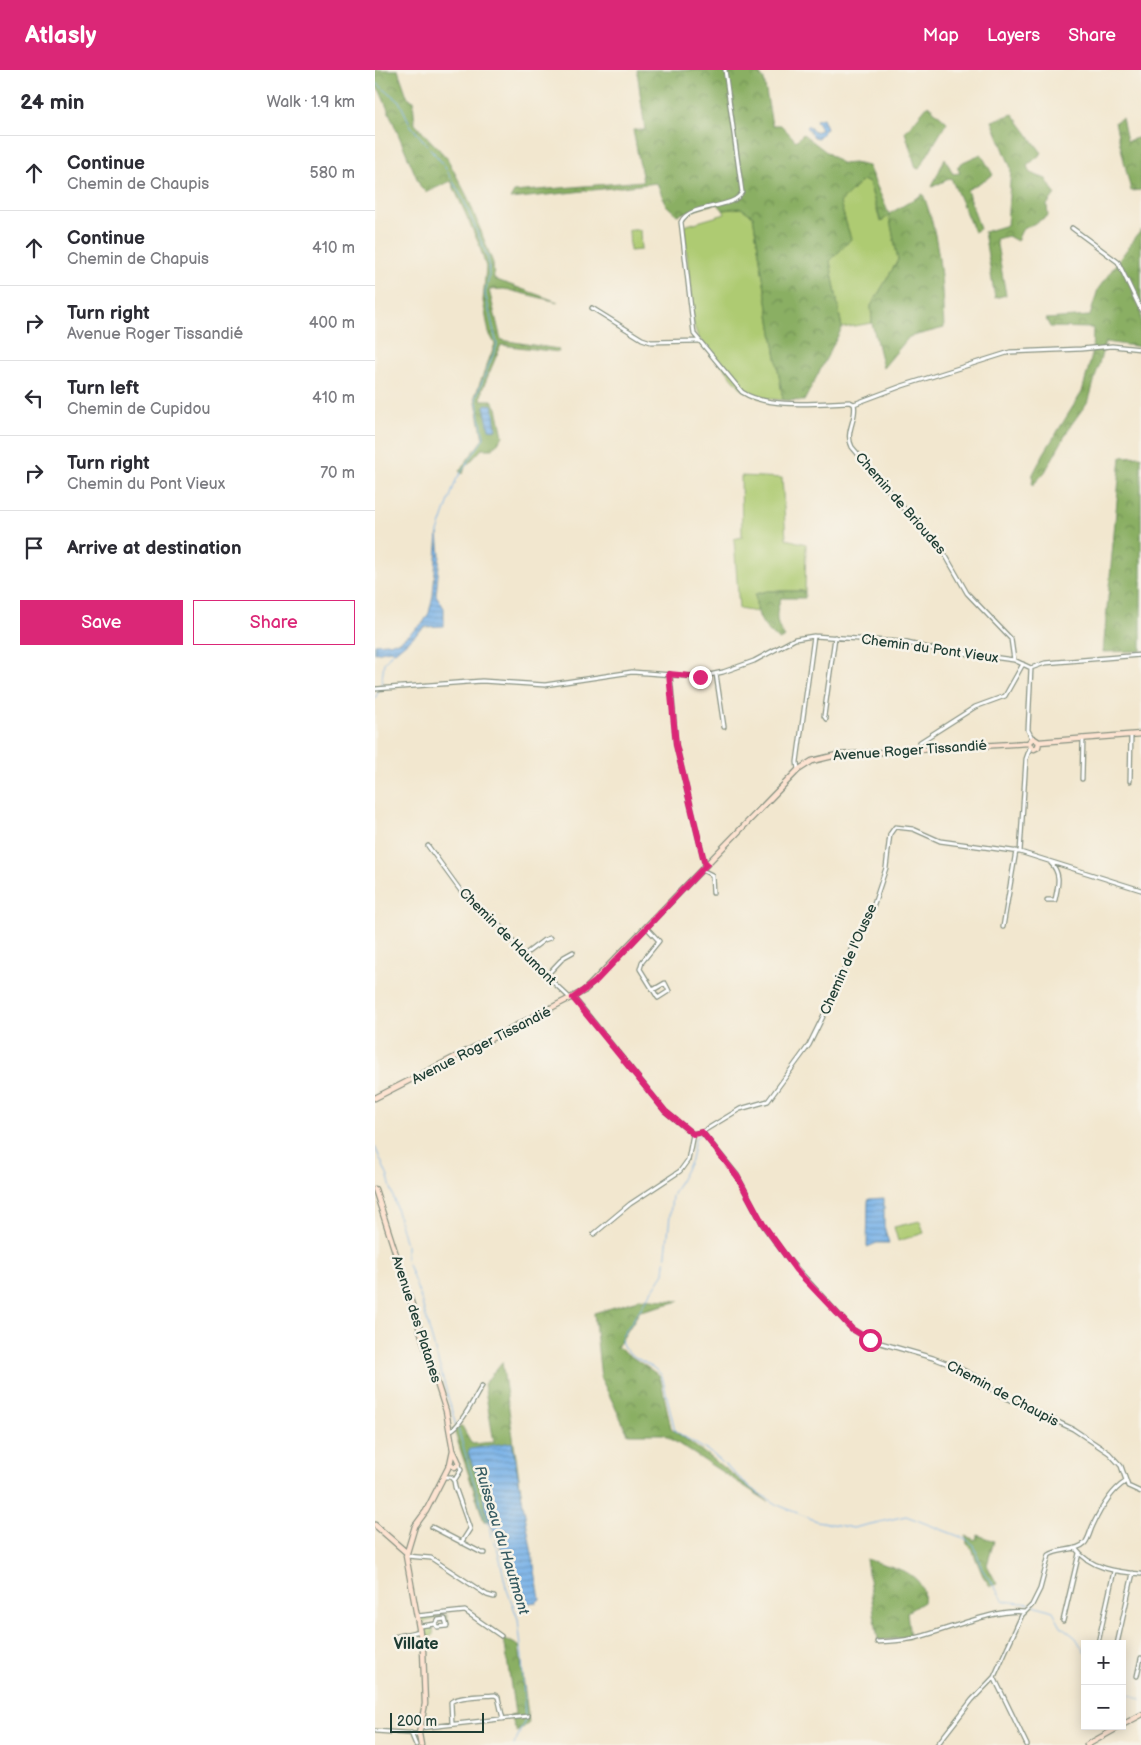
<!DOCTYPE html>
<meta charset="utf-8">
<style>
body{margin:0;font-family:"Balsamiq Sans",sans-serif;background:#f7f7f7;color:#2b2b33}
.controls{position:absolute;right:15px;bottom:15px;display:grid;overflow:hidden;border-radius:0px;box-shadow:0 2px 12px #0003}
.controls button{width:45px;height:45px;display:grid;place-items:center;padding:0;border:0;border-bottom:1px solid #e1e1e2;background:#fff;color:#2b2b33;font:25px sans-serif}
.scale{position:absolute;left:15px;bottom:12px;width:94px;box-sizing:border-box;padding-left:5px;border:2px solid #1f3d34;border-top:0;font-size:14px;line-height:18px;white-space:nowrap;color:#1f3d34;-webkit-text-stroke:4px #f7f3e8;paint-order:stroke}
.stop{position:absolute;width:15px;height:15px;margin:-11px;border:4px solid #db2777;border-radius:50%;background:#fff}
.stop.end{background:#db2777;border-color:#fff;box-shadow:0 1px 5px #0008}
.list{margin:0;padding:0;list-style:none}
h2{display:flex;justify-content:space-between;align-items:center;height:65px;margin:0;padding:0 20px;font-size:21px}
h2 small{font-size:16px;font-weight:400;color:#7c7c81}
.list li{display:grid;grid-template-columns:32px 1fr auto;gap:15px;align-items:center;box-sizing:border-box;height:75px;padding:0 20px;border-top:1px solid #e1e1e2}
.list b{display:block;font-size:19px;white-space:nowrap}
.list p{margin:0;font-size:16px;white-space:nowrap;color:#7c7c81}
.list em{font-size:16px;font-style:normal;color:#7c7c81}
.actions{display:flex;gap:10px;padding:15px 20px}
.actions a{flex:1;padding:11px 0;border:1px solid #db2777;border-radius:0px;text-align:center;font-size:18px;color:#db2777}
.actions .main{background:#db2777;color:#fff}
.icon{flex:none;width:28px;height:28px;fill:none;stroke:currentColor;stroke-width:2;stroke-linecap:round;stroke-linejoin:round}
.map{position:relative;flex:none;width:766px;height:1675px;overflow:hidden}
header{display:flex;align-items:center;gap:30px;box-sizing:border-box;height:70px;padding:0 25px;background:#db2777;color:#fff}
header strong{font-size:24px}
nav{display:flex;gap:28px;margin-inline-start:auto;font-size:18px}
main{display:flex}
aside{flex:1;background:#fff}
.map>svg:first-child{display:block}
.green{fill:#aecb72;stroke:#668453}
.forest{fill:url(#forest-crowns);stroke:#54764c}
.water{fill:url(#water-rules);stroke:#4b778e}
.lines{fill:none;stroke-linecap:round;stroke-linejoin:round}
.stream{stroke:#77b1e8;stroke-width:1}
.street-casing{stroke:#889282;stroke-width:5.5}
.secondary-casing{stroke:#889282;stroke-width:7}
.street{stroke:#fff;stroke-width:3}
.secondary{stroke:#fde3d1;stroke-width:4.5}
.route{stroke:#db2777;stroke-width:6}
.labels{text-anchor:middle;stroke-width:5;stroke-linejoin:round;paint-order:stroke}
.street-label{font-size:14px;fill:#1f3d34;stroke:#f7f3e8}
.water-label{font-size:15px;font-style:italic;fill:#355a61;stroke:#f7f3e8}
.quarter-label{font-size:16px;font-weight:bold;fill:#1f3d34;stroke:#f7f3e8}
</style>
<header>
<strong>Atlasly</strong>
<nav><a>Map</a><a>Layers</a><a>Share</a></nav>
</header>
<main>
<aside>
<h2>24 min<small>Walk · 1.9 km</small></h2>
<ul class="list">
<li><svg class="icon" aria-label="ahead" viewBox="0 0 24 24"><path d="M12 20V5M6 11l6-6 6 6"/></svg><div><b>Continue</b><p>Chemin de Chaupis</p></div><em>580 m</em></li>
<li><svg class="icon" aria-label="ahead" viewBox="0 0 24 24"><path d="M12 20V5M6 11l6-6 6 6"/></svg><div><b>Continue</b><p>Chemin de Chapuis</p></div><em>410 m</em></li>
<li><svg class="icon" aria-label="right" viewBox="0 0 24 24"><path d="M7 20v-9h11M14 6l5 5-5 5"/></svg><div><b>Turn right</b><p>Avenue Roger Tissandié</p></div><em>400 m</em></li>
<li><svg class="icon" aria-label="left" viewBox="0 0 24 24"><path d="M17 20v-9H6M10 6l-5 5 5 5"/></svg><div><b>Turn left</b><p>Chemin de Cupidou</p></div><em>410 m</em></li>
<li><svg class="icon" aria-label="right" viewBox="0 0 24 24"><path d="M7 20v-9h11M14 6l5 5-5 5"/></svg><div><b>Turn right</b><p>Chemin du Pont Vieux</p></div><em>70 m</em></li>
<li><svg class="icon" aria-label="arrive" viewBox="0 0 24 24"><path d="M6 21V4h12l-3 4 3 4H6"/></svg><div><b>Arrive at destination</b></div></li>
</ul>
<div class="actions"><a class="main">Save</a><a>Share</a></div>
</aside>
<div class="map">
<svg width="766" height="1675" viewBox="0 0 766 1675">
<defs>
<pattern id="forest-crowns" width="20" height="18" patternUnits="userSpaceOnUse" patternTransform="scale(1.25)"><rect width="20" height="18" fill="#8aaf64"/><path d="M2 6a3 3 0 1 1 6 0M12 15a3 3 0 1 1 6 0" fill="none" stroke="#709053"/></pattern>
<pattern id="water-rules" width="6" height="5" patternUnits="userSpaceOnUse" patternTransform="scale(1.25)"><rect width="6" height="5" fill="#77b1e8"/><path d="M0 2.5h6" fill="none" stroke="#6191bd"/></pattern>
</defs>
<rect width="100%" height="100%" fill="#f7f3e8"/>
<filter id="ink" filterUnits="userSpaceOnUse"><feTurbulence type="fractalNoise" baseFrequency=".02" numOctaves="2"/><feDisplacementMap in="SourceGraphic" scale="10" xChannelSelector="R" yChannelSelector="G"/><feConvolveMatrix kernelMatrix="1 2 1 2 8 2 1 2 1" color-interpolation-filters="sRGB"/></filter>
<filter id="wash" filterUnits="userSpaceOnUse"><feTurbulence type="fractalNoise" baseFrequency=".0096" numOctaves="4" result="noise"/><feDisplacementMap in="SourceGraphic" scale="20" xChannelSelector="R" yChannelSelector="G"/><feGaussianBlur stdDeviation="1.12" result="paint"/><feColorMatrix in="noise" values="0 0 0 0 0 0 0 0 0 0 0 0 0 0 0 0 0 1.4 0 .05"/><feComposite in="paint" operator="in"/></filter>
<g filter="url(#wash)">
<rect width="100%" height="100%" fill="#f2e7cf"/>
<path class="green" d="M488,110L494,113L505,151L514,144L523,190L496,236L497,253L467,258L455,191L476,169L465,133Z
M366,138L378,146L408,330L384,328L367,319L323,267L319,256L309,156L350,144L348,140Z
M254,160H265L266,180L255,181Z
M366,406L407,408L411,469L431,474L430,521H393L380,524L382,542L364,539L359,469L367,467Z
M545,1151L549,1163L523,1171L519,1157Z
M72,1545L74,1556L71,1546L46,1553L45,1547Z
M47.5 1562a5.5 5.5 0 1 1 11 0a5.5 5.5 0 1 1-11 0Z"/>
<path class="forest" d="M0,0H23L32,26L38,31L40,54L72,88L93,128L118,193L119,209L183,232L129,219L114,220L126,270L183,279L184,282L126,275L107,320L106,330H117L122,338L128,366L118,379H107L90,397L88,404L84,401L108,369L100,326L120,274L114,263L108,231L111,197L104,174L76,111L52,122L46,118L5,21L0,16Z
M262,0H382L389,10L397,55H406L421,71L428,64L467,94L479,93L493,96L514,144L548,124C565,167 567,212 569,258L534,267L508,298L497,253L496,236L523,190L514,145L506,152L494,113L488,110L465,133L476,169L455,191L467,258L429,331L408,330L378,146L366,138L348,140L342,133L302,145L291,135L282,113L135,129L139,122L268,111L258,60H270Z
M553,35L572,52L544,99L541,98L530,62Z
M638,44L667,83L652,96L655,103L671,109L680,124L672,135L673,146L647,160L642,171L633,166L621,169L631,225L620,228L609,162L632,155L636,98L617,51Z
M747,48L752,71L766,67V120L756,121L740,52Z
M606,84L618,105L592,120L605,159L599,162L576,108L557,117L570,88L578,104L585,103L582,97L588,92Z
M766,160V277L730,272L714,330L696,355L670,402L657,416L658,404L669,383L707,322L717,285L718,258L675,257L671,249L715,246L723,219Z
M766,386V581L728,582L746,387Z
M392,521H430V528H406C400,542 400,555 410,567L404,570C385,554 383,549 380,524Z
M264,1228L305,1231L265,1241L242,1277L285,1306L296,1358L394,1432L288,1364H253L226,1308L219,1243L260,1231Z
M127,1292L150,1449L109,1451L79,1360L87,1356L97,1374L119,1372L109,1314Z
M603,1465L619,1471L612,1495L622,1514L615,1516L608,1506L597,1479L592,1474L591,1466L600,1470Z
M491,1489C514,1497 553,1501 548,1532L532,1542L535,1568L503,1570Z
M129,1568L144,1576L154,1653L142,1662L135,1645L140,1644Z"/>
<path class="water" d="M448,48L452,58L443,68L439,67L431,57L433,55L439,62L446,60L441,50Z
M111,334L118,335L121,360L114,359L109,336Z
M63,464L65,485L61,525L69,538V556L50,557L20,582L15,580L0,583V574L24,572L48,553L54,543L58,525Z
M509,1128V1156L514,1173H502L492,1177L493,1132L494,1129Z
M137,1372L165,1529L162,1532L145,1534L136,1515L131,1491L110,1439L107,1419L93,1383L95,1379Z"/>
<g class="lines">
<path class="stream" d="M0,12L24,31L36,56L69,95L90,133L113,188L114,207L110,223L122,275L101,327L109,368L81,410L63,462V473
M6,617L9,593L19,580
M0,628L4,621
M327,1063L320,1068L316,1090L297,1126L289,1203L246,1268C246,1287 278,1292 287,1306L300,1361L339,1385L377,1419L405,1436L442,1451L478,1458L531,1446L591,1469L599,1475L607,1499L629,1531L656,1534
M0,1077L13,1107L31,1175V1189L45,1226L81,1356
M83,1359L108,1443L114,1454L116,1467L123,1480L131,1517L143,1549L147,1586L150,1650L139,1675
M659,1535L678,1541L686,1556L701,1568L710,1583
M747,1621L766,1629"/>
</g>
</g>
<g filter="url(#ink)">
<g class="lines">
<g class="street-casing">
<path id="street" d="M350,0L367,122C359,140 314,133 306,152L319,264L367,322C393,339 443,333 475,332L479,334C483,348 469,362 477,377L532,442L568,481L592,523L636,569L639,590L656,598L653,660L657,668
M697,158L743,192L766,240
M217,238L267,269L276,272L323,271
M479,334L527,316L635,282L706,279L737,276L766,279
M656,598L670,593L766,585
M295,604L301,675L329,791L332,794
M341,604L349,657
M0,619L107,611L170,615L257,602L325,607L348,602L379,591L420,569L439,566L528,572L558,579L639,590
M451,649L449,646L460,567
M545,672L600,637L630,626L648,594
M423,700L422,692L439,566
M707,709L708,668
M755,711L756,665
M53,776L88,824L120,850L149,885L195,928L200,929L290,1041L318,1064
M645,782L651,689L655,678
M327,800L337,805L338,823
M672,830H680C683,815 687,804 675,792
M628,857L641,781
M272,858L284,871L267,892L265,899L283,928L294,921L290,913L278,920
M149,885L169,870L175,868
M172,905L189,887L198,882
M327,1062L362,1105L388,1155L414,1190L477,1259L495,1270L558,1288L586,1299L603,1308L623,1324L698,1359L734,1383L746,1396L753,1416L766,1422
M318,1064L327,1062L365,1039L393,1031L434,975L465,912L481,865L493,852L511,798L515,764L520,757L538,759L565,771L645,782L766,820
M219,1164L255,1134L305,1101L313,1090L318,1064
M76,1360C86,1356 100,1327 107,1316
M84,1394L86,1400L79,1411L80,1417L95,1459L86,1473
M68,1407H76L79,1411
M57,1457L107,1483H110
M700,1478C715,1499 743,1502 766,1504
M31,1486L56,1488L112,1525L119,1527
M42,1546L90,1541L126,1566
M688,1551L704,1483
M45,1556L60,1554L62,1557L72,1556L70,1549L63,1550L60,1554
M19,1567L45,1561
M502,1572C516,1571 530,1571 544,1567C572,1560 622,1538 649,1542
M723,1573L739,1501
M742,1574L758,1503
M762,1606L766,1588
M619,1607L652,1675
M77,1654L76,1632C83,1626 110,1626 120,1625L123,1627L128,1649
M45,1658L153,1646
M0,1661L44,1664
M36,1663L41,1675
M562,1675L597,1630L619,1607L647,1545L657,1535L665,1519L674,1485C684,1478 701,1482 710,1473C714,1468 715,1461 718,1455C725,1440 736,1421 750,1412"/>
</g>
<g class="secondary-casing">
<path id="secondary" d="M664,672L766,664
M653,673L659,679L663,677L664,672
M653,673L658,668L664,672
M0,1028L209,921L423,700L437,691L462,685L653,673
M0,1119L71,1341L78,1380L75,1394L51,1441L40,1456L31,1486L48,1580L50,1634L44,1664L46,1675
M75,1394L80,1397L84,1393L78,1380
M0,1455L32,1483
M747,1655L766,1645
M712,1675L746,1656"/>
</g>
<use href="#street" class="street"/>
<use href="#secondary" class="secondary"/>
</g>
</g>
<g class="lines" filter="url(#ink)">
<path class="route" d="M325,607L294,604L301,675L329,791L332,794L220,912L198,928L290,1041L318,1064L327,1062L362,1106L388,1154L421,1200L477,1259L495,1270"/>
</g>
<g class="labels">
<g class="street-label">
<text transform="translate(526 433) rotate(49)" y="5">Chemin de Brioudes</text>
<text transform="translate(555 578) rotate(8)" y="5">Chemin du Pont Vieux</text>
<text transform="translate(535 680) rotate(-4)" y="5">Avenue Roger Tissandié</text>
<text transform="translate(133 866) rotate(45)" y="5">Chemin de Haumont</text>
<text transform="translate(473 889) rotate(-66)" y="5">Chemin de l'Ousse</text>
<text transform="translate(106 975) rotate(-27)" y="5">Avenue Roger Tissandié</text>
<text transform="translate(42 1249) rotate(72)" y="5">Avenue des Platanes</text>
<text transform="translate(628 1323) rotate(28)" y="5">Chemin de Chaupis</text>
</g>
<g class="water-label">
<text transform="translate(127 1470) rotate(73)" y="5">Ruisseau du Hautmont</text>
</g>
<g class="quarter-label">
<text x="41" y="1579">Villate</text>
</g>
</g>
</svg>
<div class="controls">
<button>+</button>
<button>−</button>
</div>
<div class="scale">200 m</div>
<div class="stop" style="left:495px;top:1270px"></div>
<div class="stop end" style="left:325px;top:607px"></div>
</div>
</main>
